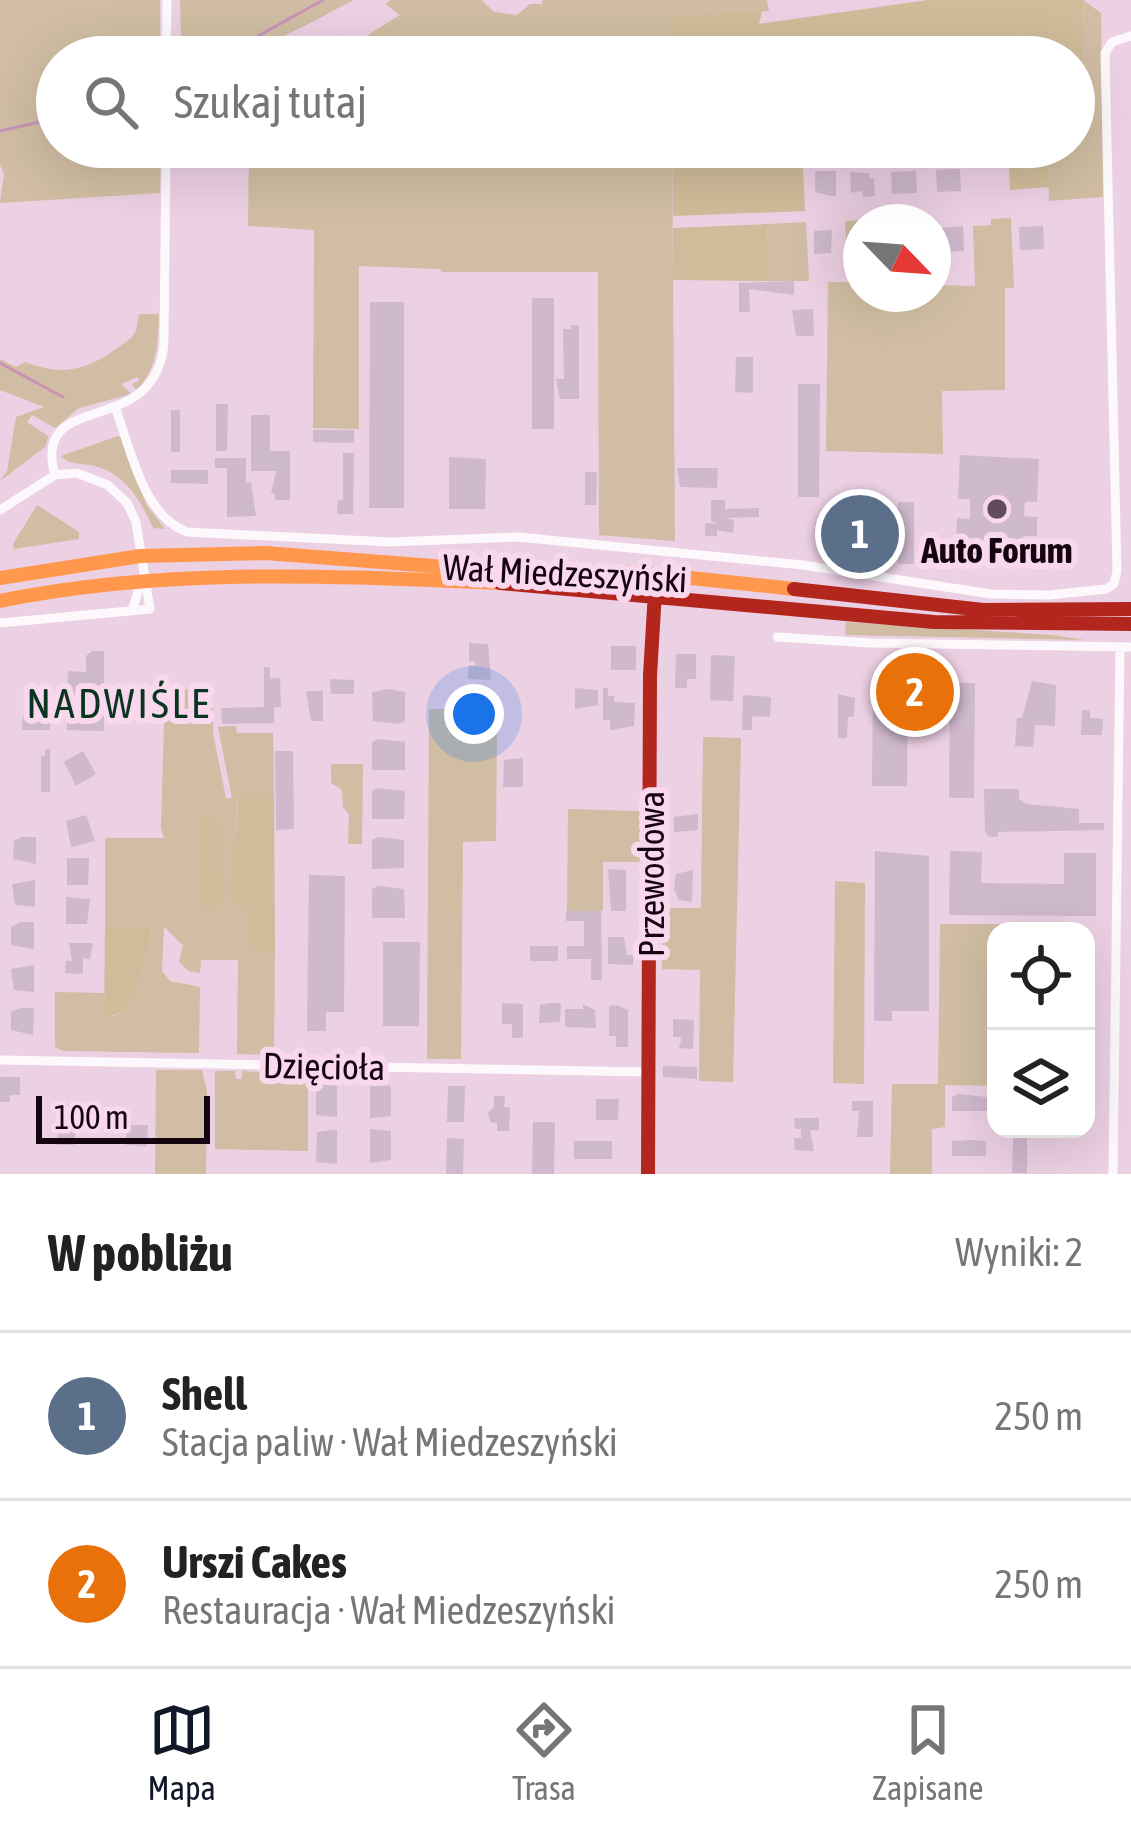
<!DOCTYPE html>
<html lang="pl">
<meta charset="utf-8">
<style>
body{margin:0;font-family:"Asap Condensed",sans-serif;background:#f6f6f6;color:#222}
.controls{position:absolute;right:36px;bottom:36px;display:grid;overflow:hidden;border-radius:24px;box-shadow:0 12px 48px #0002}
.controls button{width:108px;height:108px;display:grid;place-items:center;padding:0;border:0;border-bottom:3px solid #e0e0e0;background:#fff;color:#222;font:60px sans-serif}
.compass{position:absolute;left:843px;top:204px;width:108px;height:108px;border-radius:50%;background:#fff;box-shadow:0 12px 48px #0002;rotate:115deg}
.scale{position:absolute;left:36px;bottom:30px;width:174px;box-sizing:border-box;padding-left:12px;border:6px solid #150511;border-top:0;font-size:33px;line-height:42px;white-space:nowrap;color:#150511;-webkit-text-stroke:9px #f9d8ed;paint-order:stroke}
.you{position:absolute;left:474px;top:714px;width:42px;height:42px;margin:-30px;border:9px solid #fff;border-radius:50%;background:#1a73e8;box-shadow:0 0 0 18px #1a73e833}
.badge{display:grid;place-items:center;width:78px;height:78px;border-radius:50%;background:#111827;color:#fff;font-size:39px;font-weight:700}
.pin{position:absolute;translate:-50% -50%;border:6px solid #fff;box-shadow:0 3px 12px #0006}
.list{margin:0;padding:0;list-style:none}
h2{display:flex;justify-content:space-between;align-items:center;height:156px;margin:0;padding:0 48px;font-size:51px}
h2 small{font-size:39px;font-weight:400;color:#767676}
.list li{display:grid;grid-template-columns:78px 1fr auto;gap:36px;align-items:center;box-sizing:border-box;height:168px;padding:0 48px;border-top:3px solid #e0e0e0}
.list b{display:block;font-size:45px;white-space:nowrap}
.list p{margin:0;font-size:39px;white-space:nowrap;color:#767676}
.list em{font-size:39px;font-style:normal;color:#767676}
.icon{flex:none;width:66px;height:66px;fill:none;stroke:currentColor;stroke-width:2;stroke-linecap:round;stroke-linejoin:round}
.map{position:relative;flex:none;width:1131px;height:1174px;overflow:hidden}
.search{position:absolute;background:#fff;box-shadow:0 12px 48px #0002;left:36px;right:36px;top:36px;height:132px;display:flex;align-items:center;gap:30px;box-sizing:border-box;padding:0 42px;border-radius:66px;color:#767676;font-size:45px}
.sheet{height:492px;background:#fff}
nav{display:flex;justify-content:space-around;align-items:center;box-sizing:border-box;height:168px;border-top:3px solid #e0e0e0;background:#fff;font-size:33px;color:#767676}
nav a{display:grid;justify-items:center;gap:6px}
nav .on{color:#111827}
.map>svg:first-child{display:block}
.green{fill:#d0bda3}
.forest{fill:#cfbc9a}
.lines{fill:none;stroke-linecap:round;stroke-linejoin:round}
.stream{stroke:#c893b7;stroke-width:3}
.building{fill:#cfb9cd}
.street{stroke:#fcf8fb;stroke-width:9}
.slow{stroke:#ff974d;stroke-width:14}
.jam{stroke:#b3261e;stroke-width:14}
.poi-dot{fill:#604c5a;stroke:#f9d8ed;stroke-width:4.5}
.labels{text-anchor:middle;stroke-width:12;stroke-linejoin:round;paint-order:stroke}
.poi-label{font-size:36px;font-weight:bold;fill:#150511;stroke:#f9d8ed}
.street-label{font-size:36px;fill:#150511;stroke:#f9d8ed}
.quarter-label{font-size:42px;letter-spacing:3px;fill:#093521;stroke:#f9d8ed}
</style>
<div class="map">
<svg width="1131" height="1174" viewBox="0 0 1131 1174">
<rect width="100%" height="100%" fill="#ecd0e3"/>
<path class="green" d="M0,0H160V57H57V147H161L160,193L0,203L4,174L0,165Z
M180,0H354C315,20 271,46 229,57C216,60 203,55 191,57L181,43Z
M391,0H482L494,12L517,15L530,4H542V0H767L769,11L672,16L671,57H293L341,35L350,46L400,15L385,4Z
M1083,0L1101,13L1103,197L1049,201L1047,147H1074V132L1087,131Z
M249,147H591L593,166L603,164L611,147H672L675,541L599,535L598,272H442L440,269L359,266V429L313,428L314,230L248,226Z
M1011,218L1014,288H1005V390L942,391L943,454L826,451L828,282H848L845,221L883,219L861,222V294H933V285L975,286L973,226L991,225V219Z
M806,222L809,281H770L767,224Z
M139,314H159C158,344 158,366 137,390L132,384L139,381L138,377L121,384L131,394L79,408L55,428L32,415L27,422L48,436L46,446L0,481L7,471L16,417L44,407L0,390V359L16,367L25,362C69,379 94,367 131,338L136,331Z
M118,436L122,438L146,504L165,529L153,528C140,499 124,471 90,465C77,463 71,465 61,456Z
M37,505L79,532V539L14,549L13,544Z
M846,622L1052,635L1085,640L845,635Z
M165,689L203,690V708H213V733L226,798H232L218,727L236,726L237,733H273L274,797L238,799L231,899C253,912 255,929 262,952H275L274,1055L237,1054L238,960H201L200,973L189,971L179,962L183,945L164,927L162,971L170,981L200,987L199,1053L63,1051L55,1047V992L104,993V1018C109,1017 119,1015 123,1011C135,1001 151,943 152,927H105V838H164L161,828Z
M429,709H464V730H497L496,841L463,842L461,1059H427Z
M703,737L741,738L733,1082L699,1081L700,970L662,969V908H701Z
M331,764H363L362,844H348L349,814L343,807L342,790L331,783Z
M568,809L640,811V862H603V911H567Z
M835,881L865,883L864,1084L833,1083Z
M940,924H1000V931H996V1086L945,1085V1127L932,1129V1174H890L892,1084H938Z
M156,1070H202L207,1092L206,1174H155Z
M215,1071H235L236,1079H242V1071L263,1072L267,1080L275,1081L279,1072L308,1073V1151L215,1149Z"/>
<path class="forest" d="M928,0H1083L1087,132H1074V57H671V16L762,11L759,24Z
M672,147H802L805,211L673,216Z
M1008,147H1047L1049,187L1010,190Z
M767,224L770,281L673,280V228Z
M274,797L275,952L262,953L250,944C251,921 252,911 230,899C230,864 238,832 238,798Z
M202,813L221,824L223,900L218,907H201Z
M105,927H152C151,943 135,1002 123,1011C119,1014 108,1017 104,1019Z"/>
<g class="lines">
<path class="stream" d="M220,57L323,0
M0,131L57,118
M0,363L63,397"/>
</g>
<path class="building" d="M949,169H960L961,191L937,192L936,170Z
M815,171H836V197L815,192Z
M916,171L917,193L892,194L891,172Z
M850,172L869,173V178H874L875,196L863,197L862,191L851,193Z
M963,226L964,251L940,252L939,228Z
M1043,226L1044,249L1020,250L1019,227Z
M832,230L831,253L814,254V231Z
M794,281V295L749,289L750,312H739V283Z
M532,298H554V429H532Z
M370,302H404V508H369Z
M813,309L814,336H796L792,310Z
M571,325H579V399H560L556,379H564L563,329H571Z
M736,357H753V393L735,392Z
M798,384H820L819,497H798Z
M216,404H228L227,451H216Z
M171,410H180V452H171Z
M251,415H270V451H290V500H275V494H271L276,471H251Z
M313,430H354V443L313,442Z
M343,453H354L353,514H337L338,500H343Z
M960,455L1039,459L1037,502H1025L1024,516L1037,517V536H1023L1022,560L956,557L957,518L970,519V499H958Z
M449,457L486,459L485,509H449Z
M215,458H246V483L251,482L256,516L227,517V468H215Z
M677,468H718L717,488L680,487Z
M171,470H208V484L171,483Z
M585,472H597L596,505H585Z
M711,500H725V509L759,508V517L725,518L734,520L733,533L717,530V536H705V523L717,524L711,521Z
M898,502H914V564H898Z
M847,514H876L874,543H844Z
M469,643L488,644L491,680L468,679L469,665L475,666V661H469Z
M611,646H636V670H611Z
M92,651H104V731L67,730L68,671L86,672V656Z
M676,654H696V679H687V688H675Z
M711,655L735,656L733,701L710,700Z
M264,667H270V679L280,678L281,707H274V723L222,724L221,708L264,707Z
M330,679L354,680V694H331Z
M1032,681L1056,685L1055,726L1035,725L1033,747L1015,746L1017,718H1022Z
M873,683H908L907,786H872Z
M950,683H975L974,798H949Z
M125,688L138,690V707L132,710L113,707V692Z
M575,688L598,690V705L575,709Z
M603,688H608V696H614V702L635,703L634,726L610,730V720H603Z
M388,689L405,692V721L399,724L373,721L372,692Z
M306,691H323V721H311Z
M838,694L855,698L854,717H848L847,738H838Z
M743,695L771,697L770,717L752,716V730H742Z
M1082,710L1090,711V718L1103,719L1102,735H1081Z
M23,714L50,715V730H22Z
M378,739L405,742V770H372V742Z
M45,749H50V792H41V756H45Z
M83,751L96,774L76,786L64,762Z
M275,751H293L294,829L276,830Z
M523,758V787H503L504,760Z
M378,788L405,791L404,819H372V791Z
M984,789H1019V799L1027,804L1079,809V823H1104V830L998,832V837H989L985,832Z
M698,814V830L674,832V817Z
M86,815L95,841L71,847L66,821Z
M22,837H36V864L13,859L14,841Z
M378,837L404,840V868L372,869V840Z
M875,851L929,856V1011H892V1021H874Z
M950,851L982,852L981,883L1064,884V853H1096V916L949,915Z
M67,858H89L88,885H67Z
M608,869L626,870V911H611Z
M693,870L692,902L679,900L674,889L676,874Z
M309,875L345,876L344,1012H326V1031H307Z
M35,880V907L15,905L12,884Z
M378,886L404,889L405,918H372V889Z
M66,897L90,899L87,924H66Z
M566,911H601L602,980H591V959H567V946H584V921H566Z
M20,922H34V949L11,945V927Z
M608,937H624L627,955H633V965L608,964Z
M383,942H420L419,1026H383Z
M69,943H93L90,959L83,958V974L65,973L66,961H72Z
M530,946H558V961H530Z
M34,965V992L14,990L11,969Z
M502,1003L523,1004V1038H512V1024H502Z
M551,1003H561L560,1022L539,1023L540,1005Z
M583,1004L595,1010L596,1028L565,1027V1009H583Z
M617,1005L628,1010V1047H616V1036H609V1006Z
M20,1008H34L33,1035L11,1030V1012Z
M673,1019L694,1020L693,1049L679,1048L682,1037H673Z
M663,1066L697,1067V1079L663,1077Z
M0,1077H20V1095H10V1102H0Z
M332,1083H337V1117L316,1115V1085Z
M370,1084L391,1086V1116L370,1118Z
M448,1086H465L464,1122H447Z
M959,1094L987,1097V1111H952V1097Z
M494,1096H505L504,1107H510L509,1131H497V1123L490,1122L488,1112L494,1107Z
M596,1099H619L618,1120H596Z
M852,1101H873V1137H857L859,1111H852Z
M66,1104L81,1108V1125H76L74,1145H57L59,1107Z
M794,1118H819V1130H810L814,1151L795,1150L794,1138H801V1129H795Z
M533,1122H555L554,1174H532Z
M126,1125H148L147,1146L126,1145Z
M370,1129L391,1131V1160L370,1163Z
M332,1130H337V1164L316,1162L317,1132Z
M447,1138L464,1139L463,1174H446Z
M1013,1138H1027V1173H1012Z
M969,1140L986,1141V1156H952V1141Z
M574,1141H612V1159H574Z"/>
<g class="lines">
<path class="street" d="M166,57L167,0
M115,407C131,449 142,515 187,532L390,542L518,537L803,565L991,594L1049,595L1106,589L1114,584L1117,571L1105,53L1112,42L1131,36
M55,475C30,387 157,441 164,342L166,147
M0,510L55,475L77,473L108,485L127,503L136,522L150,609L0,623
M132,611L142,578
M777,637L870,643L1131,647
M0,1060L649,1072
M1113,1174L1120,648"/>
<path class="slow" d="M0,578L140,556L265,553L446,567L635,572L794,589
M0,601C165,567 333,576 500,583"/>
<path class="jam" d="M500,583L934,622L1131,624
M794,589L983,610L1131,609
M648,1174L650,675L655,592"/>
</g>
<circle class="poi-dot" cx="997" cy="509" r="12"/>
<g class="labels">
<g class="poi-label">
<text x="997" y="563">Auto Forum</text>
</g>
<g class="street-label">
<text transform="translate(565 573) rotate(3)" y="13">Wał Miedzeszyński</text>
<text transform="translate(651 874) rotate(-90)" y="13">Przewodowa</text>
<text transform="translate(324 1066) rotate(1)" y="13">Dzięcioła</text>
</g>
<g class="quarter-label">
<text x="119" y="718">NADWIŚLE</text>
</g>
</g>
</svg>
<div class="controls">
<button><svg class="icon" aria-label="locate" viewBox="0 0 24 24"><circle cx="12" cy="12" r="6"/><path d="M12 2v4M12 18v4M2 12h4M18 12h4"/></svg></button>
<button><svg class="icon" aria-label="layers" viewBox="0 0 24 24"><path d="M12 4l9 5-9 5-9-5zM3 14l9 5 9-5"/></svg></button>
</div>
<svg class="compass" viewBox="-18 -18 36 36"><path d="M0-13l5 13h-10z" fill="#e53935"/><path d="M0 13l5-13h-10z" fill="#767676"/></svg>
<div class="scale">100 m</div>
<div class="you"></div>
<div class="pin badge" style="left:860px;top:534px;background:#5c6f8a">1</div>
<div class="pin badge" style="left:915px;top:692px;background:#e8710a">2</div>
<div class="search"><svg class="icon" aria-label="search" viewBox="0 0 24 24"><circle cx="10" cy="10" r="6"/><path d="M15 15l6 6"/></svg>Szukaj tutaj</div>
</div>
<section class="sheet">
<h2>W pobliżu<small>Wyniki: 2</small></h2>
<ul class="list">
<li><span class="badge" style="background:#5c6f8a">1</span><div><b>Shell</b><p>Stacja paliw · Wał Miedzeszyński</p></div><em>250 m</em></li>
<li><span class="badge" style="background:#e8710a">2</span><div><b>Urszi Cakes</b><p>Restauracja · Wał Miedzeszyński</p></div><em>250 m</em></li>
</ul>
</section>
<nav>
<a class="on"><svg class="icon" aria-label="map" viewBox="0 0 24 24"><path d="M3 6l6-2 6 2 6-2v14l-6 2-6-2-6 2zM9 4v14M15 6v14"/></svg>Mapa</a>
<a><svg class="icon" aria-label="directions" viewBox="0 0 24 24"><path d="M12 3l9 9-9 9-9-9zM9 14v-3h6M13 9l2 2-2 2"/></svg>Trasa</a>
<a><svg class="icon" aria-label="saved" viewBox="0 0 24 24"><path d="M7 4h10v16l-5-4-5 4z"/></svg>Zapisane</a>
</nav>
